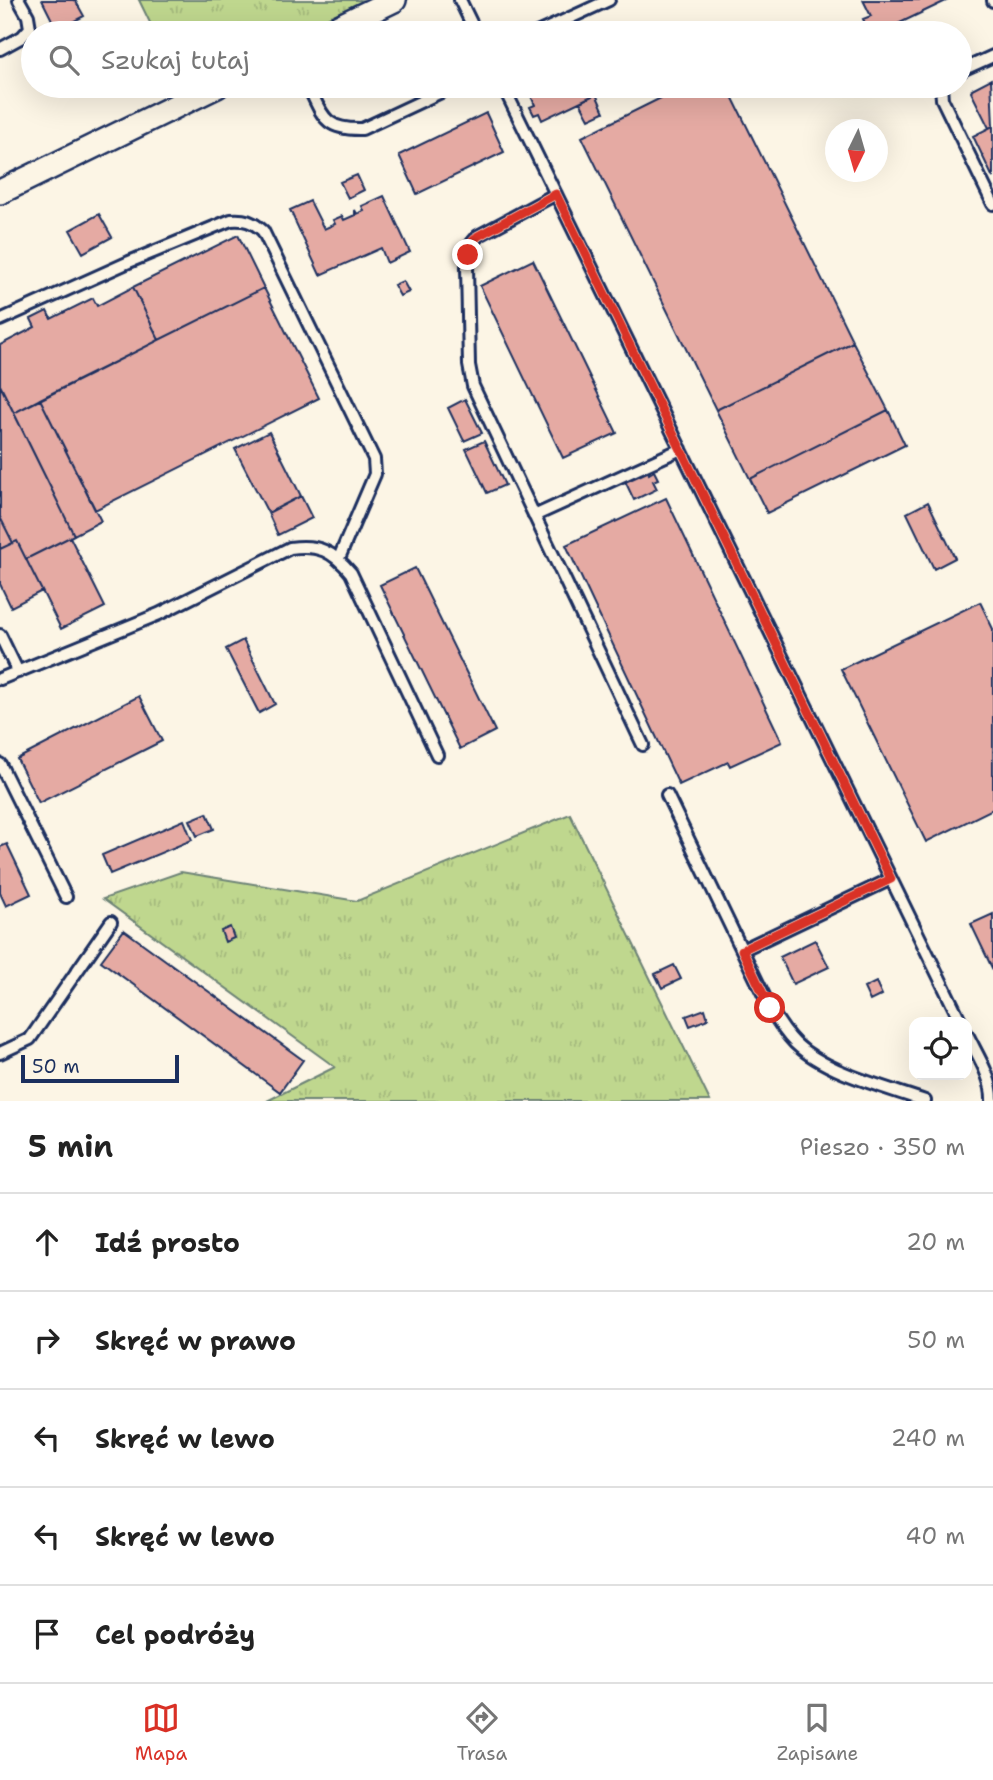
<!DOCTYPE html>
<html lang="pl">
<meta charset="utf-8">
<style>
body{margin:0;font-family:"Shantell Sans",sans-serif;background:#f6f6f6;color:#222}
.controls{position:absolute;right:21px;bottom:21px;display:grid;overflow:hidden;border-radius:14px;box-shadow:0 7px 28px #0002}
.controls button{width:63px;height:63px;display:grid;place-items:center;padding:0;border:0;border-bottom:2px solid #e0e0e0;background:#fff;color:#222;font:35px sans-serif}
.compass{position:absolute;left:825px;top:119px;width:63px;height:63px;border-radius:50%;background:#fff;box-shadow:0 7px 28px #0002;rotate:185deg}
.scale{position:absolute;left:21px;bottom:18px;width:158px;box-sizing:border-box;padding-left:7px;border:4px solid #1b2f5e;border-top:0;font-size:19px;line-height:24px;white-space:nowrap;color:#1b2f5e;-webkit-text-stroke:5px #fcf5e5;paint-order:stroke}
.stop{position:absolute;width:21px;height:21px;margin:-16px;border:5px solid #d93025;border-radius:50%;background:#fff}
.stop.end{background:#d93025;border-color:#fff;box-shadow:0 2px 7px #0008}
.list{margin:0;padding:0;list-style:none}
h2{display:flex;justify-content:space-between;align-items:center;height:91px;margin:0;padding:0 28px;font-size:30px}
h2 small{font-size:23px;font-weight:400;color:#767676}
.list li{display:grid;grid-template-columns:46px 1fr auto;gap:21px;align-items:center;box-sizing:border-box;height:98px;padding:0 28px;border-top:2px solid #e0e0e0}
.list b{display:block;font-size:26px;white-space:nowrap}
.list em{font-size:23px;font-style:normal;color:#767676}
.icon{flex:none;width:38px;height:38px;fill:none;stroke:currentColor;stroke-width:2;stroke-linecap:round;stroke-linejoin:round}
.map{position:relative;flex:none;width:993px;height:1101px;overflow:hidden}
.search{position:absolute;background:#fff;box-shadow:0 7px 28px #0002;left:21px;right:21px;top:21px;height:77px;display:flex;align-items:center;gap:18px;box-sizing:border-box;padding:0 24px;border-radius:38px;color:#767676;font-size:26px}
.sheet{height:581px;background:#fff}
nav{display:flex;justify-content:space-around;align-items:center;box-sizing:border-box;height:98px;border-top:2px solid #e0e0e0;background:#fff;font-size:19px;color:#767676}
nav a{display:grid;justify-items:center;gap:4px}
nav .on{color:#d93025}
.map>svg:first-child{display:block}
.grass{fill:url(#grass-tufts);stroke:#6d8376;stroke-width:2}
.building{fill:#e5aaa3;stroke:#1b2f5e;stroke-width:2}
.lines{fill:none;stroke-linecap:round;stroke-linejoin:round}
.lane-casing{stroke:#1b2f5e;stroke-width:16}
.street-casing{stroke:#1b2f5e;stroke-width:28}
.lane{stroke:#fcf5e5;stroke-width:10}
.street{stroke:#fcf5e5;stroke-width:23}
.route{stroke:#d93025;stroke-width:9}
</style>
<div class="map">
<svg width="993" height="1101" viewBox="0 0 993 1101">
<defs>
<pattern id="grass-tufts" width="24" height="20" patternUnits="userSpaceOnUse" patternTransform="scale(1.75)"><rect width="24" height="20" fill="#bfd78e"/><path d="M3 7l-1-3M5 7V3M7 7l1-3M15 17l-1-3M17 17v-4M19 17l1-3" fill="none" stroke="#a4b97d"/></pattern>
</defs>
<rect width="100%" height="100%" fill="#fcf5e5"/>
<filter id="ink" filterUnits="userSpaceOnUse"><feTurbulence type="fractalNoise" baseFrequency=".0143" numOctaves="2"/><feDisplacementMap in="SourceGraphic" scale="14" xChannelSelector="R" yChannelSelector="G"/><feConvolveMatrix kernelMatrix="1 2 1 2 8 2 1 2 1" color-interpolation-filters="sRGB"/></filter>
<g filter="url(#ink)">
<path class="grass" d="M139,0H369L300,33H155Z
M570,814L710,1101H267L335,1067L103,899L181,872L357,901Z"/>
<path class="building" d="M42,0H75L84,16L57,30Z
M863,0H948L879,33H870L863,19L871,16Z
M991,79L993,126L989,128L971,92L972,89Z
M547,86H592L596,94L542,120L539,113L534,115L530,107L535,105L530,94Z
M685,86H727L853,342L716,410L582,137Z
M596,94L604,112L589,119L580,102Z
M486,113L504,152L417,194L399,155Z
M993,126V178L973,136Z
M357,175L364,190L348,198L340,182Z
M384,196L410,252L387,263L381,248L320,275L290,210L310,201L324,229L335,224L333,220L342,216L344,220L355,215V210L357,214L364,211L362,206Z
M99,214L112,237L83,253L70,230Z
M238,235L264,288L159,340L133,287Z
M533,260L617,433L563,458L480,286Z
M403,281L409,292L400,296L394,285Z
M133,287L159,340L14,413L0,385V345L35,327L31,319L47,311L51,319L93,298L97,306Z
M264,288L319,398L95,510L40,399Z
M853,342L888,410L750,479L716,410Z
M0,385L74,535L26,559L17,541L13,543L0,517Z
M40,399L101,521L74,535L14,413Z
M465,399L482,433L464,441L448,408Z
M888,410L905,445L767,513L750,479Z
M269,432L301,496L268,513L235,449Z
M484,441L505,485L487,493L466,449Z
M648,471L649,474L654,471L658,479L653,481L657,489L634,500L625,481Z
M301,496L312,518L278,535L268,513Z
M666,498L782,742L730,766L728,762L679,785L566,545Z
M928,502L955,558L934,569L907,513Z
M0,517L13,543L0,549Z
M70,537L105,607L61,629L26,559Z
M17,541L42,591L11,607L0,584V549Z
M415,568L495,731L460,749L380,585Z
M980,602L993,629V809L926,842L841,669Z
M243,640L275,704L259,713L226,649Z
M139,696L162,741L39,803L17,759Z
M207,813L214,829L197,836L190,820Z
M184,820L192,840L110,874L102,855Z
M7,844L31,894L6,906L0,893V847Z
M993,914V970L971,924Z
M230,927L234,938L225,942L221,931Z
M124,930L303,1060L280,1092L101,961Z
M815,940L829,967L793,984L780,957Z
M674,965L681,979L662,988L655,974Z
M876,982L882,995L870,1001L864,988Z
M705,1009L708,1019L690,1026L686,1016Z"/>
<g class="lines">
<g class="lane-casing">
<path id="lane" d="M460,0L476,33
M993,0V1
M537,33L609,0
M0,49L22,37L30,28L28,16L19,0
M960,71L993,56
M308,86C323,116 324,130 362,129L454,86
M503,86L961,1022
M941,86L942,99L993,204
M556,194L478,236L472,243L467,267L469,365L473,386L643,745
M0,320L129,262L231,220C245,219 252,221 263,231L374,459L375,474L339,558
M534,516L681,449
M0,635L18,672
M0,679L159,614L290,548C318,544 333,551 351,573L437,755
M0,764L66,897
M667,795L770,1008C777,1020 785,1033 795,1043C826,1073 885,1087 925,1101
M742,950L891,879
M967,1034C977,1055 993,1078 992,1101
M0,1053L30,1039L111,922"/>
</g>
<g class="street-casing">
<path id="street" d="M326,33L394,0
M0,192L217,86"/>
</g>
<use href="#lane" class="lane"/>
<use href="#street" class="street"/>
</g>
</g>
<g class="lines" filter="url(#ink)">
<path class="route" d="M468,255L471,243L478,236L556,194L891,879L742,950L770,1008"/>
</g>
</svg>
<div class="controls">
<button><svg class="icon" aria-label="locate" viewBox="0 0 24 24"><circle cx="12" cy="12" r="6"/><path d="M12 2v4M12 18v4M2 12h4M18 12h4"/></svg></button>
</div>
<svg class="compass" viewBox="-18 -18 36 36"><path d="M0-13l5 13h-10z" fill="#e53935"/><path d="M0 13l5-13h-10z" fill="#767676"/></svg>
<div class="scale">50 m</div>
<div class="stop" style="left:770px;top:1008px"></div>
<div class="stop end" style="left:468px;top:255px"></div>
<div class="search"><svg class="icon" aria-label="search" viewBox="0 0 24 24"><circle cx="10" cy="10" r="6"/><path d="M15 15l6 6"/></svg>Szukaj tutaj</div>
</div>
<section class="sheet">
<h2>5 min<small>Pieszo · 350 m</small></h2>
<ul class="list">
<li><svg class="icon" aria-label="ahead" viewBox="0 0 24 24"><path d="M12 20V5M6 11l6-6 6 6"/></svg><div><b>Idź prosto</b></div><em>20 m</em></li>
<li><svg class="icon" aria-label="right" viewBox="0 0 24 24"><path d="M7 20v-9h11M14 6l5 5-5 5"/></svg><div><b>Skręć w prawo</b></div><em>50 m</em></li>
<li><svg class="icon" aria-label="left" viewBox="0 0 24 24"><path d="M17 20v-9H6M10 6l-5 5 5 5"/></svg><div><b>Skręć w lewo</b></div><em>240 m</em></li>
<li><svg class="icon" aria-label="left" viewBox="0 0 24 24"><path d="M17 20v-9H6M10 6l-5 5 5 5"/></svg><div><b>Skręć w lewo</b></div><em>40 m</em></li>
<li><svg class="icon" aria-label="arrive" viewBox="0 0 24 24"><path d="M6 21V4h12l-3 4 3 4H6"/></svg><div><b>Cel podróży</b></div></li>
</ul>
</section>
<nav>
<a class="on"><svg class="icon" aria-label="map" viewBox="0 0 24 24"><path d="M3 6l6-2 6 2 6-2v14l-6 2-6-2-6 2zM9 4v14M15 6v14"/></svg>Mapa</a>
<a><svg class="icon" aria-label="directions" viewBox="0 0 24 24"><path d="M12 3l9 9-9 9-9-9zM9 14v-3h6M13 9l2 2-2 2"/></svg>Trasa</a>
<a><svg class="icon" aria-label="saved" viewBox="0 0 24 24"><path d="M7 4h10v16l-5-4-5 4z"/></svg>Zapisane</a>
</nav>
